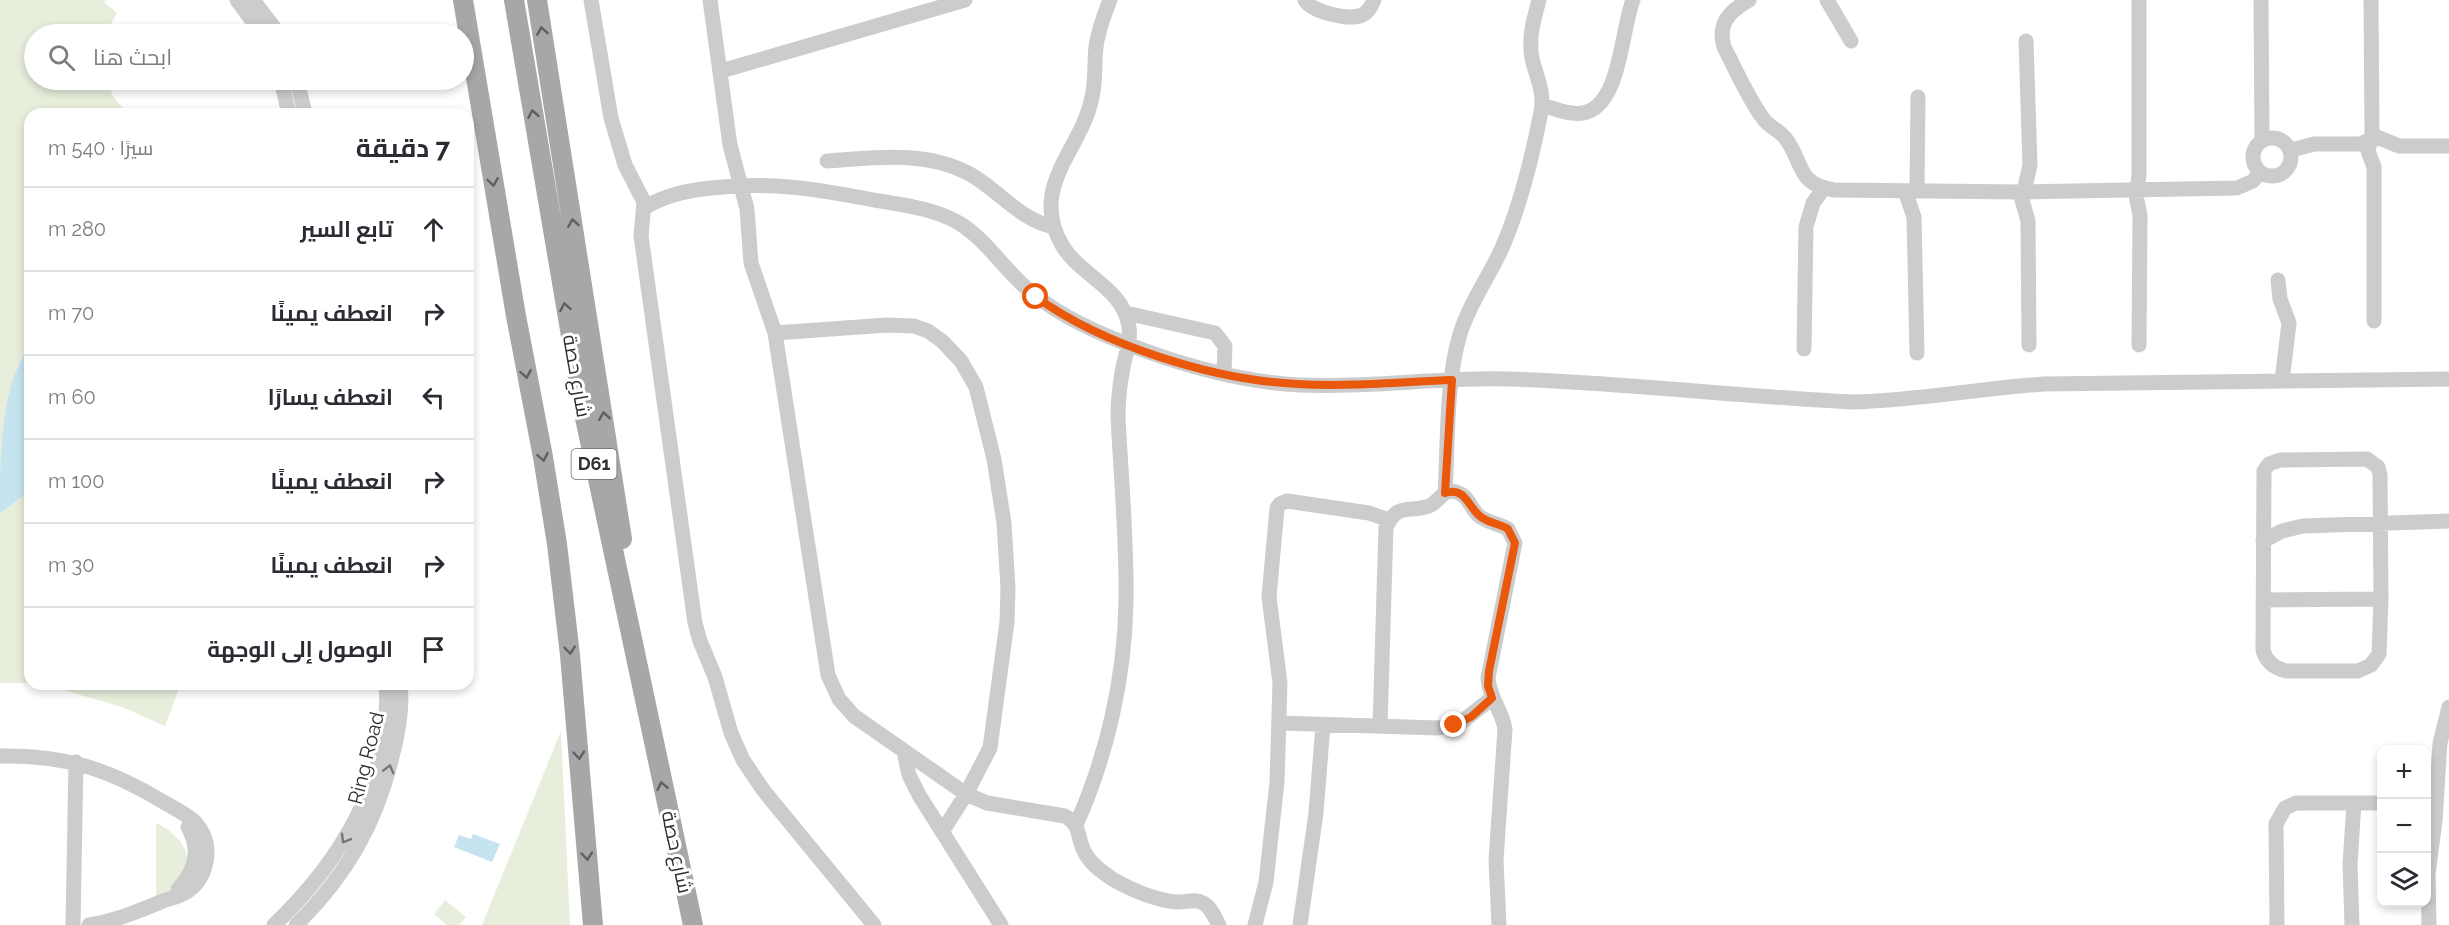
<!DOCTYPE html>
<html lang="ar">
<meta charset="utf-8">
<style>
body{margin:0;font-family:Raleway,Cairo,sans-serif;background:#f7f7f7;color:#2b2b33;direction:rtl}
.controls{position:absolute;right:18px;bottom:18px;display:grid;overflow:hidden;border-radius:12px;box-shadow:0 3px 9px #0003}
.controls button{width:54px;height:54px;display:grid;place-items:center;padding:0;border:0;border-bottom:2px solid #e1e1e2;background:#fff;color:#2b2b33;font:30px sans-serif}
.stop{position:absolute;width:18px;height:18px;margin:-14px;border:4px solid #ea580c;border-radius:50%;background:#fff}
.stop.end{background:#ea580c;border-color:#fff;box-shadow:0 2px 6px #0008}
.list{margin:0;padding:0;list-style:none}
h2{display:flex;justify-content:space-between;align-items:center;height:78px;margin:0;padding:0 24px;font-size:26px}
h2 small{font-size:20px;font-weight:400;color:#7c7c81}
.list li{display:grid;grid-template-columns:39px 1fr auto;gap:18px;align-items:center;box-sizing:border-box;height:84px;padding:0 24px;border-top:2px solid #e1e1e2}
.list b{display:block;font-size:22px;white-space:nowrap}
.list em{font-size:20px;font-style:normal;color:#7c7c81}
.icon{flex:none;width:33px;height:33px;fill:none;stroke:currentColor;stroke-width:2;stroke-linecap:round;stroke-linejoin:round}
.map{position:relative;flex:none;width:2449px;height:925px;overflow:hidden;direction:ltr}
.search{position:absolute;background:#fff;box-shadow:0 3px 9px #0003;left:24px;top:24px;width:450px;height:66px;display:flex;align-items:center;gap:15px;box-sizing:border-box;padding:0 21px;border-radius:33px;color:#7c7c81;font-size:22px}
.panel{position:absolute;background:#fff;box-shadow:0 3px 9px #0003;left:24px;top:108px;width:450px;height:582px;border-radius:18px;direction:rtl}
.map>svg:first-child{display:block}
.green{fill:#e7eedb}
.water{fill:#c5e4ef}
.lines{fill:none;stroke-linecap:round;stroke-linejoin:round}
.minor{stroke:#ccc;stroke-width:15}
.major{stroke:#a7a7a7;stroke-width:20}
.oneway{stroke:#5f5f5f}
.oneway2{stroke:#767676}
.route{stroke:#ea580c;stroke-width:8}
.labels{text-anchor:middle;stroke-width:6;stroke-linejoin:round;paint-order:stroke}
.shield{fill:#fff;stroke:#6d6d6d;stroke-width:1.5}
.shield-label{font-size:18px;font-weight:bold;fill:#2f2f2f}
.street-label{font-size:20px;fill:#2f2f2f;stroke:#fff}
</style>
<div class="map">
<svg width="2449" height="925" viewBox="0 0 2449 925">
<rect width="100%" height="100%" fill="#fff"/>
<path class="green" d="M0,0H106L104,2L117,13L106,34H34V80H107L113,96L128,114H30V683H0Z
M43,684H181L165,726L122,707Z
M561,731L570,925H482Z
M156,823C181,835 198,857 180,884C176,891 163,896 156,900Z
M445,900L466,917L459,925H447L434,914Z"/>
<path class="water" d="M30,348V491L0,513C0,466 0,381 30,348Z
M473,834L500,844L492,862L454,847L459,835L471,839Z"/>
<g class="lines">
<path class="minor" d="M237,0L262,34
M253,0L279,34
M591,0L611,118L625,165L644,202L641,236L695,623L700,641L715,677L731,733L743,760L764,791L874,925
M710,0L730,145L747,209L751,263L775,333L828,675L839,699L854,716L966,794L987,803L1065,816C1081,825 1077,837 1084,851C1090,864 1103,873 1114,880C1132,890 1156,900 1176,902C1185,903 1195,898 1203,903C1211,907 1215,918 1219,925
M1305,0C1311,12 1350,21 1362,15C1369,12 1371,6 1374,0
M1749,0C1730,11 1717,23 1724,47C1736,70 1747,96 1762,117C1768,127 1780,130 1786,139C1804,163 1796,184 1834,190L2023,192L2237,188L2253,181L2260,172
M1827,0L1851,41
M2261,0L2262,140
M2371,0L2372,133L2368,151L2374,167V321
M2026,41L2030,165L2022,200L2028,221L2029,345
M721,71L965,0
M281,80L289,114
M297,80L305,114
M1542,105C1555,109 1569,115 1583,113C1621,106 1621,30 1633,0
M2253 157a19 19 0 1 1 38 0a19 19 0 1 1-38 0Z
M2291,150L2314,144H2360L2377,137L2399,146H2449
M827,161C875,158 924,150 968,173C998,189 1019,220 1054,227
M1905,191L1914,217L1917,353
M1917,191L1918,97
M644,208C668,193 695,189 723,187C777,182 821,190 874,200C903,205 933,208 959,223C985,239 1001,265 1023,285C1052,312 1090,330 1127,344C1181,365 1241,382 1300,385C1370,388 1439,377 1509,379C1623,383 1737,396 1851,402C1916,401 1980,388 2044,384L2449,379
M2278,280L2280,299L2289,323L2282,381
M1126,313L1215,333L1225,346L1224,373
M775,333L887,325L914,326L928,331L942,341L961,361L976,387L994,459L1004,523L1008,588L1007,622L990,748L966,794L942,832
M2139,345L2140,215L2136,196L2139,175V0
M1804,349L1806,227L1813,203L1824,188
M2367,459L2378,467L2380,475L2381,599L2379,654L2371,665L2358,671H2286C2274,668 2266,662 2263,650L2264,471L2269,464L2280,460Z
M1445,493C1448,443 1446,380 1460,334C1470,302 1489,277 1502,248C1519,209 1533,153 1541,112C1545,91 1536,77 1532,58C1528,38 1534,19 1539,0
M2263,541L2282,531L2303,526L2449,521
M2263,600L2381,599
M1279,723L1438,728L1463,721L1492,698
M1380,726L1386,527C1398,502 1409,513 1429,506C1440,502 1442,488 1456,492C1468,495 1470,507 1478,515C1487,523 1498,523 1508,529L1515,543L1488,678C1489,697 1502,710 1505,729L1496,860L1499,925
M904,752L909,775L919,795L1001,925
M0,756C64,755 106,768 160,800C172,807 185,813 195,822C202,830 207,841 207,851C207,867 201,882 188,891C181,896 172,898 163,901C139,911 115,921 89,925
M1076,825C1107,756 1125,677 1126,601C1127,540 1121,478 1118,416C1118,399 1120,383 1123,367C1126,353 1131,341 1129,327C1124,288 1080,276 1062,245C1028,186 1082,150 1092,97C1096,81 1094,64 1096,47C1098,31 1104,15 1110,0
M178,889C196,871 201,850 188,827
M73,925L76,762
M274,925C339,863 393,778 386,684
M296,925C346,876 376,824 392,757C398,734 403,707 400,684
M1255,925L1266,882L1277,782L1280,683L1269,597L1277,508L1280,504L1287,501L1369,513L1389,520
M1300,925L1316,813L1323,725
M2277,925L2276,824L2285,808L2296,803H2382
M2352,925L2350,864L2354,803
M2429,925L2428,874L2435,821L2440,743L2449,707"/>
<path class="major" d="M463,0L516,316L543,457L557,544L570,655L593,925
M514,0L585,418L693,925
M537,0L622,539"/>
</g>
<defs><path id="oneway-chevron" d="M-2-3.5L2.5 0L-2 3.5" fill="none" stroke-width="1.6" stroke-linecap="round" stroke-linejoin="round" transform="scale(1.5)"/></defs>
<g class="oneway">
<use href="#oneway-chevron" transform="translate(542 31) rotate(-99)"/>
<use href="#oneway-chevron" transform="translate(533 114) rotate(-100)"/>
<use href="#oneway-chevron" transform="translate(493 182) rotate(81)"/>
<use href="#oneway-chevron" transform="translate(573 223) rotate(-99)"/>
<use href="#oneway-chevron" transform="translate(565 307) rotate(-100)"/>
<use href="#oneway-chevron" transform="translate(526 374) rotate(80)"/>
<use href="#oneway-chevron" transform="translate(604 416) rotate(-99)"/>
<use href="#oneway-chevron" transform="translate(543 457) rotate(79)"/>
<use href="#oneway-chevron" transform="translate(570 650) rotate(84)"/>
<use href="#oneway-chevron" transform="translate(579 755) rotate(85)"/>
<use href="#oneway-chevron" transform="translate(662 786) rotate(-102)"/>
<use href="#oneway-chevron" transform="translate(587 856) rotate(85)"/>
</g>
<g class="oneway2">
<use href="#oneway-chevron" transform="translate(389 769) rotate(-76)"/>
<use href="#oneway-chevron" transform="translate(345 839) rotate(120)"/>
</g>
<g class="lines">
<path class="route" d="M1036,297C1104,346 1214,380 1297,384C1349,387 1401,382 1452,380L1445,493C1466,486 1468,508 1481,517C1489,523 1500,524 1508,529L1515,543L1489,671L1488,686L1492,698L1471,717L1454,725"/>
</g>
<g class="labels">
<rect class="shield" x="571.5" y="449" width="45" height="30" rx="4.5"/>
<g class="shield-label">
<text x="594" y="470">D61</text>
</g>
<g class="street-label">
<text transform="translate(577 376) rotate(80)" y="7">شارع حصة</text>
<text transform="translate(366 758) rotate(-76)" y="7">Ring Road</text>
<text transform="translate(677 852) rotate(78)" y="7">شارع حصة</text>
</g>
</g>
</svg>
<div class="controls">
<button>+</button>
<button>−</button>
<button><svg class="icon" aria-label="layers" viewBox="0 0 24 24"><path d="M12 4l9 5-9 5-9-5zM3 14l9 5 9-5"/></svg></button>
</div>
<div class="stop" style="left:1036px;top:297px"></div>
<div class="stop end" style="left:1454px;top:725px"></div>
<div class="search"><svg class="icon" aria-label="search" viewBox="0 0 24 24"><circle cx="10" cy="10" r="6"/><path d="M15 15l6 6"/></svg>ابحث هنا</div>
<section class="panel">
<h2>7 دقيقة<small>سيرًا · 540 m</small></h2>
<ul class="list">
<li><svg class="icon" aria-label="ahead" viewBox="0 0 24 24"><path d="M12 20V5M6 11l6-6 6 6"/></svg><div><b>تابع السير</b></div><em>280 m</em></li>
<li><svg class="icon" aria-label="right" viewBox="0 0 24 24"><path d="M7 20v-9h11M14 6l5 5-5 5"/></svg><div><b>انعطف يمينًا</b></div><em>70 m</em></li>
<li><svg class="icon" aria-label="left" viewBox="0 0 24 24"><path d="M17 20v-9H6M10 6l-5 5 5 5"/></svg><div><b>انعطف يسارًا</b></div><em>60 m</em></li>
<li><svg class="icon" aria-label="right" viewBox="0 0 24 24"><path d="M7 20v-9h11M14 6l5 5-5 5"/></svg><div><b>انعطف يمينًا</b></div><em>100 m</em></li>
<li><svg class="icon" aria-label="right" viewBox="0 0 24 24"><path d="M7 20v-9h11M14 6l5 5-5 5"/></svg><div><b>انعطف يمينًا</b></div><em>30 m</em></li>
<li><svg class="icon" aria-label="arrive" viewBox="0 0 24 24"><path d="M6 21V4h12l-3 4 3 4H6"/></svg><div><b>الوصول إلى الوجهة</b></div></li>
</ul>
</section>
</div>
